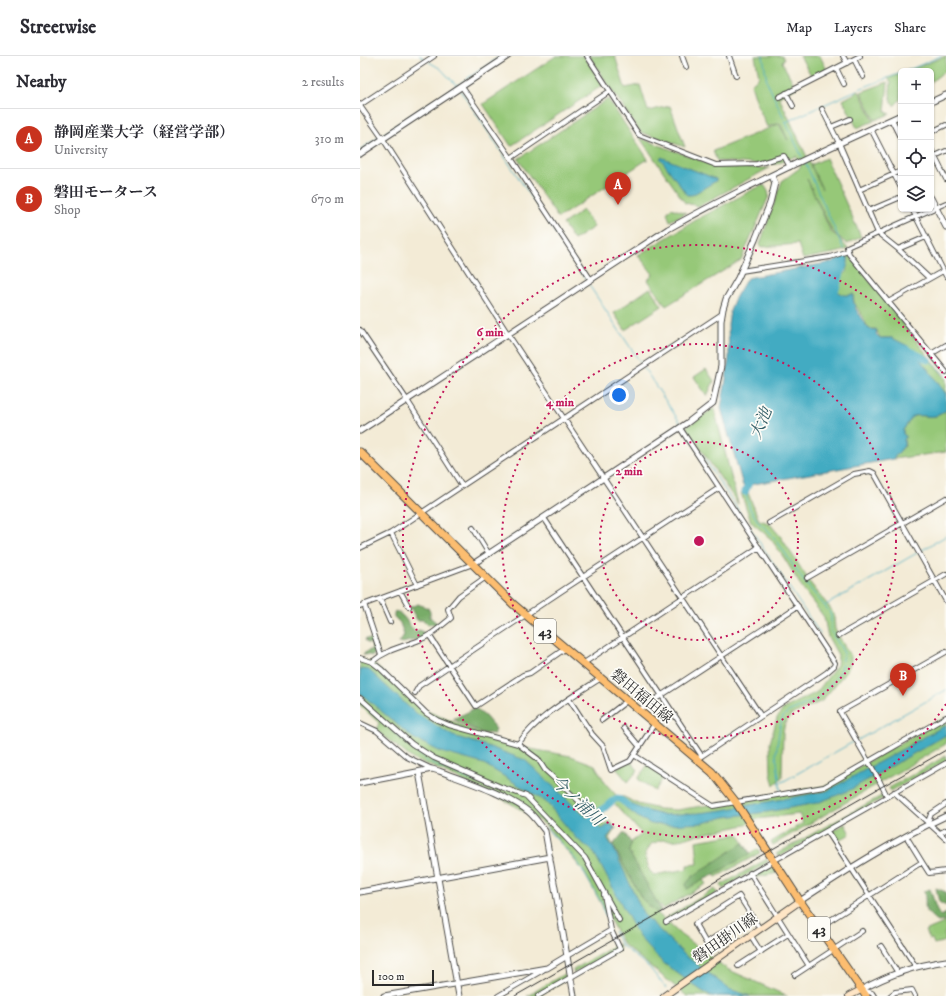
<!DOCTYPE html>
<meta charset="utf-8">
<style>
body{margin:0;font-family:"IM FELL DW Pica","Noto Serif JP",serif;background:#f7f7f7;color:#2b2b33}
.controls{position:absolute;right:12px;top:12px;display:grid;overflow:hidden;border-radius:6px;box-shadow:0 1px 3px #0004}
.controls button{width:36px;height:36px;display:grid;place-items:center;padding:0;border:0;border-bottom:1px solid #e1e1e2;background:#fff;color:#2b2b33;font:20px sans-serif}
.scale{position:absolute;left:12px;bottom:10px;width:62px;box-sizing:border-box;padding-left:4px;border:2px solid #2b2b2b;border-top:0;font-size:11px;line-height:14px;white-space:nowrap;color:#2b2b2b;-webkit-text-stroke:3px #fdfcf7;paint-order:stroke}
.you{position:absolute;left:259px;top:339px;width:14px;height:14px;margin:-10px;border:3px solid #fff;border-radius:50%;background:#1a73e8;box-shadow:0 0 0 6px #1a73e833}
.badge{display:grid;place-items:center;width:26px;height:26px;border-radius:50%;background:#c8321e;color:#fff;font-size:13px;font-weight:700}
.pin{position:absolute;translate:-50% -33px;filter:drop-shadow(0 1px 2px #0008)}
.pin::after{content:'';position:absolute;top:21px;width:14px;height:12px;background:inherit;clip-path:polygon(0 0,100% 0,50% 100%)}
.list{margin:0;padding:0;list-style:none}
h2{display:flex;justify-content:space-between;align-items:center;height:52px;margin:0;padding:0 16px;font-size:17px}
h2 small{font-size:13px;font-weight:400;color:#7c7c81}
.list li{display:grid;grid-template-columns:26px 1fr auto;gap:12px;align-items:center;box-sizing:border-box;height:60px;padding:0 16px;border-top:1px solid #e1e1e2}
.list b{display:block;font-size:15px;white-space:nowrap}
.list p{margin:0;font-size:13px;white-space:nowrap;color:#7c7c81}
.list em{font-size:13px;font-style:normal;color:#7c7c81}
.icon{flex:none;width:22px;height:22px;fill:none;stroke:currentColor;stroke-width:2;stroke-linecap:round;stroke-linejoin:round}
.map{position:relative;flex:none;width:586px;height:940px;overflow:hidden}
header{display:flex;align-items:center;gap:24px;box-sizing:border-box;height:56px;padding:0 20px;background:#fff;border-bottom:1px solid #e1e1e2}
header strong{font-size:19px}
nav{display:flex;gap:22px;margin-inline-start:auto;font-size:14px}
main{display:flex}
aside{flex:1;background:#fff}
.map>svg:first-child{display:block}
.green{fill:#96c878;stroke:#607a52}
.forest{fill:#78ac68;stroke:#526c4a}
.water{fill:#42abc2;stroke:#366b76}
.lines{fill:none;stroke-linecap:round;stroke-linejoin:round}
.stream{stroke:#42abc2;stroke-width:1}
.river{stroke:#42abc2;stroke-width:7}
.minor-casing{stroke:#494845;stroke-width:6}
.tertiary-casing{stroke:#494845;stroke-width:7}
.secondary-casing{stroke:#494845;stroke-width:8}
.primary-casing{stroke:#494845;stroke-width:9}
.minor{stroke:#fff;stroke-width:4}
.tertiary{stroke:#fff;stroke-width:5}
.secondary{stroke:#fee5c5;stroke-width:6}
.primary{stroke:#fcbd6f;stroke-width:7}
.rail{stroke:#2b2b2b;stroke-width:1}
.ring{fill:none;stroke:#c2185b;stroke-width:2;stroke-dasharray:2 4}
.labels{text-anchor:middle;stroke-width:3.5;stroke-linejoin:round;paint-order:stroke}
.shield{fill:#fdfcf7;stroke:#6a6a68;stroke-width:1}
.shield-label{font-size:14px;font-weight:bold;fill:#2b2b2b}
.street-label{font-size:15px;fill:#2b2b2b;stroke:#fdfcf7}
.water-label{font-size:16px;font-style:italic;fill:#345e67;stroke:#fdfcf7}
.centre{fill:#c2185b;stroke:#fdfcf7;stroke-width:2}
.ring-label{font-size:12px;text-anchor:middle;font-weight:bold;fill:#c2185b;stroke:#fdfcf7;stroke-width:3.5;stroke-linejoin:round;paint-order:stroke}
</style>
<header>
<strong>Streetwise</strong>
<nav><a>Map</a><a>Layers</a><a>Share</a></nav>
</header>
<main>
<aside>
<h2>Nearby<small>2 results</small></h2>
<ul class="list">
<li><span class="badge">A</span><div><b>静岡産業大学（経営学部）</b><p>University</p></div><em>310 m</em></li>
<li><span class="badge">B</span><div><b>磐田モータース</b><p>Shop</p></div><em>670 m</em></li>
</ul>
</aside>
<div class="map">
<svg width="586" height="940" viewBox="0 0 586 940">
<rect width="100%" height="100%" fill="#fdfcf7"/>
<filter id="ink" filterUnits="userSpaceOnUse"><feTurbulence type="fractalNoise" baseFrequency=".025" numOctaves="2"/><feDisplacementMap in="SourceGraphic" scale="8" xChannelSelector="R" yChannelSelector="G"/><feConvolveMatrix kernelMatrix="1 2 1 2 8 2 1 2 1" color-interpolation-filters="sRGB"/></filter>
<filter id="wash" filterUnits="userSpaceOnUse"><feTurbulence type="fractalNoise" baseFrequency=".012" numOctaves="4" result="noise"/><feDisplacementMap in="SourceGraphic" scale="16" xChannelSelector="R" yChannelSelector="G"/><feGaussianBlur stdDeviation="0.9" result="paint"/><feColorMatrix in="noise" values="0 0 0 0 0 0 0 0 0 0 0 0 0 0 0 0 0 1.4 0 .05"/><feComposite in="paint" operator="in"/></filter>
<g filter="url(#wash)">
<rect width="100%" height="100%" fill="#f3ebd6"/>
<path class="green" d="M196,0H224L243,29L151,90L123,48Z
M229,0H255L265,32L280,29L288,55L310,50L325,91L280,76Z
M395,0H422L424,3L422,6L436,32L419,41L462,133L451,109L466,102L501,181L487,188L472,175L447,123L471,176L478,181L488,193L479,196L443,203L438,188L402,191L400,188L422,125L441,111L436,100L417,108H395L357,105L353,95L419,68L428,84L420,67L407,71L398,50L391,28L399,21Z
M440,0H460L467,14L452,21Z
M586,0V14L571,26V15H547Z
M541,18V43L535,49H533C529,42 530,34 531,26L528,22Z
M528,26L525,55L530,58L515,64L501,36Z
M499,35L514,65L497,72L483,44Z
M248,43L288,103L198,162L158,103Z
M280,82L358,111L409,112L339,150L325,147Z
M404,129L408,135L409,140L381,204L306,250L288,224L293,218L278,199L336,164L394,133Z
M311,152L326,157L310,165L307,157Z
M223,154L234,171L214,184L203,168Z
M489,198L586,323V339L532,282H520L516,273H509L494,246L493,238L483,240L476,233L474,225L486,217Z
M290,232L302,250L265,274L254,257Z
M346,313L354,325L347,340L334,321Z
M354,352L378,448L326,371Z
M586,354V396L533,403L544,390L545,391L543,374L553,360C567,358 574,365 586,354Z
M381,437H388L399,464L409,467L421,481L451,528L471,553L474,560L475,573L486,593L491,600V605L488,613L462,645L431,659L425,667L423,676L422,721L414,730L411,718L410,687L417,662L423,653L457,636L477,609L478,599L468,581L464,561L444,535L426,505L411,483L391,466Z
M0,604L12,606L62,653L153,690L211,700L235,709L246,728L257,740L264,741L278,748L299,753L317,754L466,730L586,661V688L413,789L411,786L443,767L439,758L397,763L385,769L333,780C323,784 314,785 304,784C300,784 295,787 291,788L285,799L289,814L294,819L327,813V809L338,808L336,785L378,778L390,797L398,793L400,797L356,821L354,819L343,824L346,828L303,853L301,849L299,850L297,847L269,796L270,787L282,778L254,747L236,763L243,769L249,765L256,772L249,782L282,843L321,879L367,913L427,940H327L263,888L224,816L186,769L150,747L73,711L54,704L16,674L19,667L0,649Z
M586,700V705L531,735L529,732Z
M270,705L278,714L268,726L256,712Z
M288,708L305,719L295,735L278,723Z
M523,739V742L419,801L416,798Z
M485,768L490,778L477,786L471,775Z
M407,803L408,806L363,833L361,829Z
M411,807L417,817L394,822L392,818Z
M355,833L357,837L308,865L306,862Z
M586,866V876L584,877L586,885L574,888L572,883H569L565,875Z
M258,888L260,893L214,917L213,914Z
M204,918L207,923L178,940H167Z"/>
<path class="forest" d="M58,548L68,552L70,556V561L79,569L78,572L72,568L68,569L63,564H57L50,551Z
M35,555C46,559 47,568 55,575L60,574L64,577L65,582L42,587H38L44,579L40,567L34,561V557Z
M5,583H11L18,593L13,600L3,598L12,593L11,587H7Z
M114,652L125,660L136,673L134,678L123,677L93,663C100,659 108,657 114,652Z
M264,776L271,787L269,796L301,854L297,857L282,843L253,789Z
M383,787L390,798L327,833L326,828L332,821Z
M576,832L586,836V850L579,846Z
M570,833C574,842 574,852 581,860L586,857V865L578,866C559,851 568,854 564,835Z"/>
<path class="water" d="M301,101L356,123V125L332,139H327L300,102Z
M487,198C491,213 484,213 475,222C473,235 480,242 493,238C492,251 502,264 509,273L517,274L516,278L520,282H532L548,290L567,312L586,338V354C574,365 566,358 553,360L543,374V378L546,380L544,384V390L533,403L383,430L361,352L366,323L369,301L368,269L370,255L374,244L387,222L472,206Z
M0,613L9,614L54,656L93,680L127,690L165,704L226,761L242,773L250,768L255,772L247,782L254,793L284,859L326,900L369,933L390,940H352L342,935L302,906L279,881L233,795L217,783L186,746L124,708L81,696L53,682L0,637Z
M586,669V679L488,735L457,747L407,756L365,761L343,767L307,769L291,768L279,762L266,752L260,743L282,753L302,759L339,757L363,754L467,735Z"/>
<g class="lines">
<path class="stream" d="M60,0L66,4
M403,0L407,26L442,101
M69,6L81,13L98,31
M546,15L581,0
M100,33L226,224
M426,66L499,33L541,17
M22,79L141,0
M0,94L19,81
M445,106L484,194
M229,229L282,309
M568,304L575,309L586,320
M284,312L321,368
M324,372L460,578
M385,436L390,453L399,467L407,473L417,485L443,524L469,555L471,560V575L484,597L481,615L458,643L428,656L423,661L420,670L416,698L421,738
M559,496L586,480
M466,549L557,497
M9,653L68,706L116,726
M498,684L586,634
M419,727L424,725L495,685
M185,771L217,805L243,850V854L246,860
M254,876L261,889L289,911L306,932"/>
<path class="river" d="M473,242L484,208
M546,293L568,304
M385,436L391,422
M224,769L255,743L258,742L268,749"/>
</g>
</g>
<g filter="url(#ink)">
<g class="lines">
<g class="minor-casing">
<path id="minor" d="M227,0L279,79L356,109L397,108L424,100L430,111
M322,0L326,11
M369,0L376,20
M483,0L487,7
M494,3L503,21
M476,12L484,28
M102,31L151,102L231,224
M426,37L433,50
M419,41L500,0
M0,49L74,0
M0,50L23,83L148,278L401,660
M462,53L479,87L518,177L538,193L569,222
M471,71L490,63
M511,73L541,132
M571,76L586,69
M571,93L586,123
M575,100L586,95
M151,102L250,35
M499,134L541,115
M586,147L487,191L489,198L586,316
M552,153L586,220
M508,155L541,141
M538,193L566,181
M381,215L470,201L488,195
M528,246L583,215
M0,274L47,344L102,430
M571,298L586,289
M320,372L475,607L474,610L466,617L337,703
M184,462L341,699
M409,467L494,418L510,415L514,417L586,545
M113,472L129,498
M31,477L57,529
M0,492L31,477L362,258
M447,522L586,442
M40,535L49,551
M20,543L30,566
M4,548L21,599
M0,550L113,508
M69,579L116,650L163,619L170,617L206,592
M478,580L586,518
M0,602L12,606L21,613L66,657L77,664L89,669L158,688L178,703L185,714L233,758
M12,606C26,594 41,591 57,585C71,580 80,571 91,562L88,553L99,540L126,521
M224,607L399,491
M55,637L59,630L206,532L359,432
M0,642L52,688L74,702L141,731L166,740L225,802L259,864
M209,643L232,678L243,690L251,714L270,705L295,667
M279,654L438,550
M242,664L268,644
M0,667L17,675L47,701L72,713
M264,672L280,691
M158,688C179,659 212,641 241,622
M274,699L353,750L464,731L586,661
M534,736L586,783
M527,740L518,722L480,656L586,596
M568,766L571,758L586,748
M467,775L556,911
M580,777L586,774
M562,806L569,817L586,815
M390,817L449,910
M391,858L346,887L335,868L379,840L400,873
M306,866L586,707
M458,872L562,806L546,780
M391,880L401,896
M521,890L538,917
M207,900L251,874L244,839
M378,910L428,878
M435,919L502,875
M503,934L512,937L514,940
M138,940L183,914
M178,940L260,893L251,874
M530,940L535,936L552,934L555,940"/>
</g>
<g class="tertiary-casing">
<path id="tertiary" d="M571,46L586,39
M532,64L541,82
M0,98L148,0
M571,142L586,171
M0,375L308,173C383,131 462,95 541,59
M113,508L327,367L353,347L361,310V265L363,253L366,243L378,222L395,184L410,147L415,127L412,120
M59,716L99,940
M0,727L72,713L79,715C105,725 149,739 169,756C175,761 180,769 185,775L214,940
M0,836L190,801
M440,845C487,814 534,784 586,760
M501,934C528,919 556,909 586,905
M24,940L187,912L207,900"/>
</g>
<g class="secondary-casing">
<path id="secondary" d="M304,940L440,845
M489,940L501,934"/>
</g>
<g class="primary-casing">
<path id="primary" d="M0,396L153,548L352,716L375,745L440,845L506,940"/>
</g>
<use href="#minor" class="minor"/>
<use href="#tertiary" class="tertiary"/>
<use href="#secondary" class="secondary"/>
<use href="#primary" class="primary"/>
<path class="rail" d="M155,940L586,694"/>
</g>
</g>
<g class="ring">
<circle cx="339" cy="485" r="99"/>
<circle cx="339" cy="485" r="197"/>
<path d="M586 648A296 296 0 1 1 586 322"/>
</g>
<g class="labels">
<g class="shield">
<rect x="174" y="563" width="22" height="24" rx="3"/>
<rect x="448" y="861" width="22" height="24" rx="3"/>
</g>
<g class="shield-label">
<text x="185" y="580">43</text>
<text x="459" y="878">43</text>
</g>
<g class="street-label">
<text transform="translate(282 640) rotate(40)" y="5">磐田福田線</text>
<text transform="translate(365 882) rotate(-35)" y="5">磐田掛川線</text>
</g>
<g class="water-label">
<text transform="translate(400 367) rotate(-67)" y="6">大池</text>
<text transform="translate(218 744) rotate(43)" y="6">今ノ浦川</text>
</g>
</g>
<circle cx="339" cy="485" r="6" class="centre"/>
<g class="ring-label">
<text x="130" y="280">6 min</text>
<text x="200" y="350">4 min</text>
<text x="269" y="419">2 min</text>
</g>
</svg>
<div class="controls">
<button>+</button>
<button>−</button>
<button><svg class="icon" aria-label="locate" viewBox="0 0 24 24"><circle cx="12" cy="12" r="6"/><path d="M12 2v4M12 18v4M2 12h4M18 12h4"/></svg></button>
<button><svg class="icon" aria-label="layers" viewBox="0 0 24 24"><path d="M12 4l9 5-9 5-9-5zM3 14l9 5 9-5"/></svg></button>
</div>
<div class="scale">100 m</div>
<div class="you"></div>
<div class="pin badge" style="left:258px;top:149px">A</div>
<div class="pin badge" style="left:543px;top:640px">B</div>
</div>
</main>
